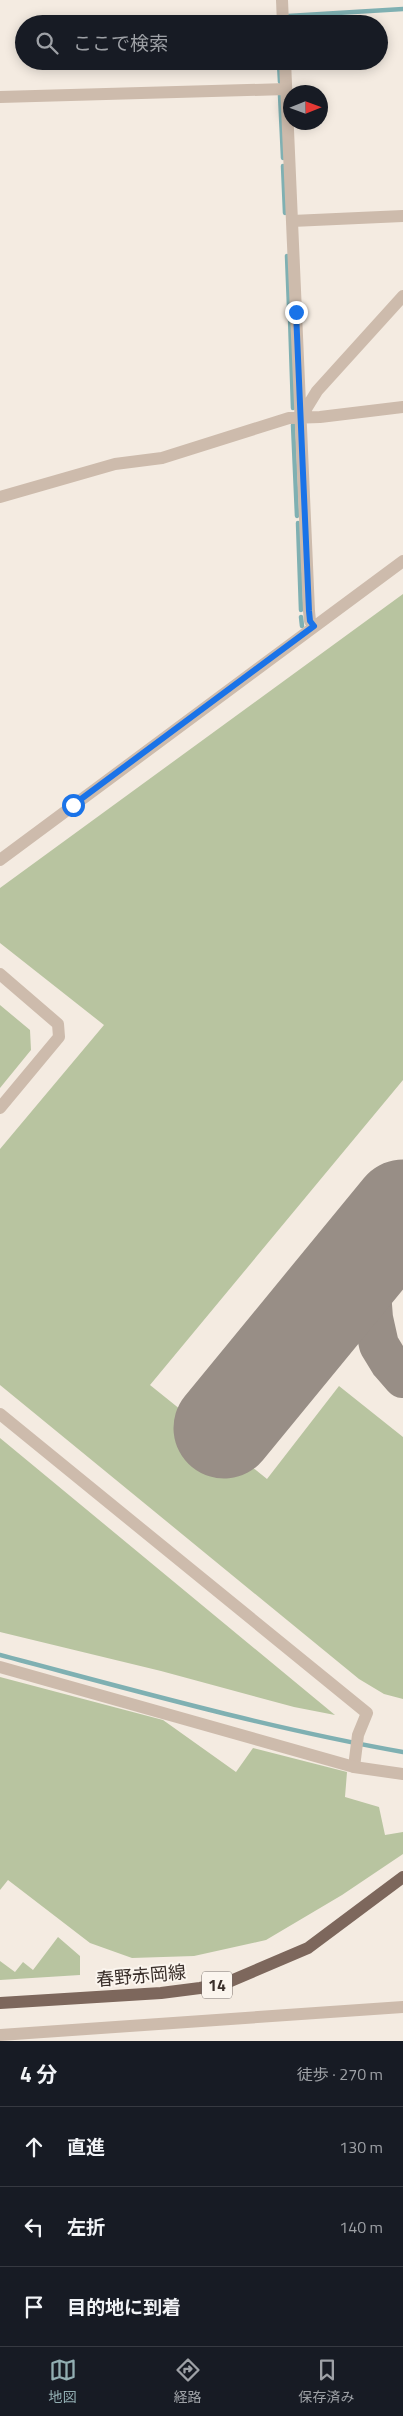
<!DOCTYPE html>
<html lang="ja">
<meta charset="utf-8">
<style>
body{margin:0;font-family:"Titillium Web","Noto Sans JP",sans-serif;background:#242831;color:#f1f3f6}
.compass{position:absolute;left:283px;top:85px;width:45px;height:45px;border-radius:50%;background:#171b24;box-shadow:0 2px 12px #0003;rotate:89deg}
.stop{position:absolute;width:15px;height:15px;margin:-11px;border:4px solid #1a73e8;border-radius:50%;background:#fff}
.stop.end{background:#1a73e8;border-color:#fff;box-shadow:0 1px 5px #0008}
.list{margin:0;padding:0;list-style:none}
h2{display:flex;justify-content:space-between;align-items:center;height:65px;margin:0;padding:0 20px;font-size:21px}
h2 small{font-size:16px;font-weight:400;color:#9ea1a6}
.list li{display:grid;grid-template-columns:32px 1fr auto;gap:15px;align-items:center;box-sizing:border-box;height:80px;padding:0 20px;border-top:1px solid #363941}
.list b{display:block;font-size:19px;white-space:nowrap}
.list em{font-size:16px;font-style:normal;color:#9ea1a6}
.icon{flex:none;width:28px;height:28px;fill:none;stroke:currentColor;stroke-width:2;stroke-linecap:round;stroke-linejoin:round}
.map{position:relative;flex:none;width:403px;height:2041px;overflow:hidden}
.search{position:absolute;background:#171b24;box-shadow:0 2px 12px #0003;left:15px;right:15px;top:15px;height:55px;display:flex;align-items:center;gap:12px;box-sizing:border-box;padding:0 18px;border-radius:28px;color:#9ea1a6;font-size:19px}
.sheet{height:305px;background:#171b24}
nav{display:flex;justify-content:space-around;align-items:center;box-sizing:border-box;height:70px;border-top:1px solid #363941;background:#171b24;font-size:14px;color:#9ea1a6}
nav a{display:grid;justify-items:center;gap:2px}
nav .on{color:#92aeb2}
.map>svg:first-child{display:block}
.green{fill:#b8c4a0}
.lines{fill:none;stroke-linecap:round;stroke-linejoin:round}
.stream{stroke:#7fb0b2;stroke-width:4.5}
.taxiway{stroke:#988e86;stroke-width:40}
.runway{stroke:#988e86;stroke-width:101}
.minor{stroke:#cdbbac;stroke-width:12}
.tertiary{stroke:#cdbbac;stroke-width:12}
.primary{stroke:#7d675c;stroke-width:12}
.route{stroke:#1a73e8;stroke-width:6}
.labels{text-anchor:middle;stroke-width:4;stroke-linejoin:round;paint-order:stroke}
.shield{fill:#fbf5ee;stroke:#756b66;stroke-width:1}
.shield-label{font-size:16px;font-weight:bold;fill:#3b302b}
.street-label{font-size:18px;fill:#3b302b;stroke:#fbf5ee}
</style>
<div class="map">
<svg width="403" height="2041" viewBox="0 0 403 2041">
<rect width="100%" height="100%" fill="#f4ebe1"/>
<path class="green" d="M403,594V1080L150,1385L267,1479L339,1386L403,1437V1699L384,1694L359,1679L0,1385V1149L104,1025L0,943V888Z
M0,1005L30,1030L31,1050L0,1088Z
M0,1438L335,1715L294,1707L161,1671L0,1632Z
M0,1677L163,1720L236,1772L253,1748L347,1772L345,1797L379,1807L385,1835L403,1832V1854L342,1895L266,1940L194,1956L132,1958L90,1943L8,1880L0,1890Z
M58,1937L80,1956V1975L0,1980V1961L15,1972L23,1962L33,1970Z"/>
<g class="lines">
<path class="stream" d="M288,16L403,9
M279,64L280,82
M280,95L283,158
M283,166L285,213
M287,256L289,307
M290,318L293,408
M293,425L297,516
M298,523L301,610
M301,617L302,626
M0,1655C133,1690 267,1728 403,1752"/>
<path class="taxiway" d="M398,1216L384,1230L371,1292L373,1318L379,1345L390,1363L403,1378"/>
<path class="runway" d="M224,1428L403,1210"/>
<path class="minor" d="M282,0L283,24
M285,61L309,611L310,621L314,626
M0,97L286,89
M292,221L403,216
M301,417L317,391L403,296
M0,497L115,464L162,458L289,418L320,417L403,407
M0,974L58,1024L59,1037L0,1108
M0,1414L367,1713L358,1735L354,1767
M0,2035L403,2007"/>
<path class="tertiary" d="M0,860L403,561
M0,1667L354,1767L403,1774"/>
<path class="primary" d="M0,2003L161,1993L200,1988L226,1983L308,1948L403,1877"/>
</g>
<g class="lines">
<path class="route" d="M73,805L314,626L310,621L309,611L296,312"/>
</g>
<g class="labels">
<rect class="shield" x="202" y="1971.5" width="30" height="27" rx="4"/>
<g class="shield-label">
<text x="217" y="1991">14</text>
</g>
<g class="street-label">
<text transform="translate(141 1976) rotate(-5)" y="6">春野赤岡線</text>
</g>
</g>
</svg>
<svg class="compass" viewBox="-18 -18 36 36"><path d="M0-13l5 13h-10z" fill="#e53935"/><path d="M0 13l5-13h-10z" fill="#9ea1a6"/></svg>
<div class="stop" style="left:73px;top:805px"></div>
<div class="stop end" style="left:296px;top:312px"></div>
<div class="search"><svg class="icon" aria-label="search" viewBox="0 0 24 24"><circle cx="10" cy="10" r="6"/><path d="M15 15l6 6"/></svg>ここで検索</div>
</div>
<section class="sheet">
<h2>4 分<small>徒歩 · 270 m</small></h2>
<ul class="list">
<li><svg class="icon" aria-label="ahead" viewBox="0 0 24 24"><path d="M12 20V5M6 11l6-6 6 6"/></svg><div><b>直進</b></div><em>130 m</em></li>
<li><svg class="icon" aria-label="left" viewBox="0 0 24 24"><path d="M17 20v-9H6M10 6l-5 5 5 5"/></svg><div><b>左折</b></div><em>140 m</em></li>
<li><svg class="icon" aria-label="arrive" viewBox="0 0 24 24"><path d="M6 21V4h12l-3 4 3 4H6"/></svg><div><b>目的地に到着</b></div></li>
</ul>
</section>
<nav>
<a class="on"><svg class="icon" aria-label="map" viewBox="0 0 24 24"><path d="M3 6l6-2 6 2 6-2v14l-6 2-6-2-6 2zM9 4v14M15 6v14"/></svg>地図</a>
<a><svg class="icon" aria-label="directions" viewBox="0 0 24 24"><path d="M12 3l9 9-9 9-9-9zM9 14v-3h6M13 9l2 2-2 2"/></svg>経路</a>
<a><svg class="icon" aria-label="saved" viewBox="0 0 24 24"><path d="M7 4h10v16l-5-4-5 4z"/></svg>保存済み</a>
</nav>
